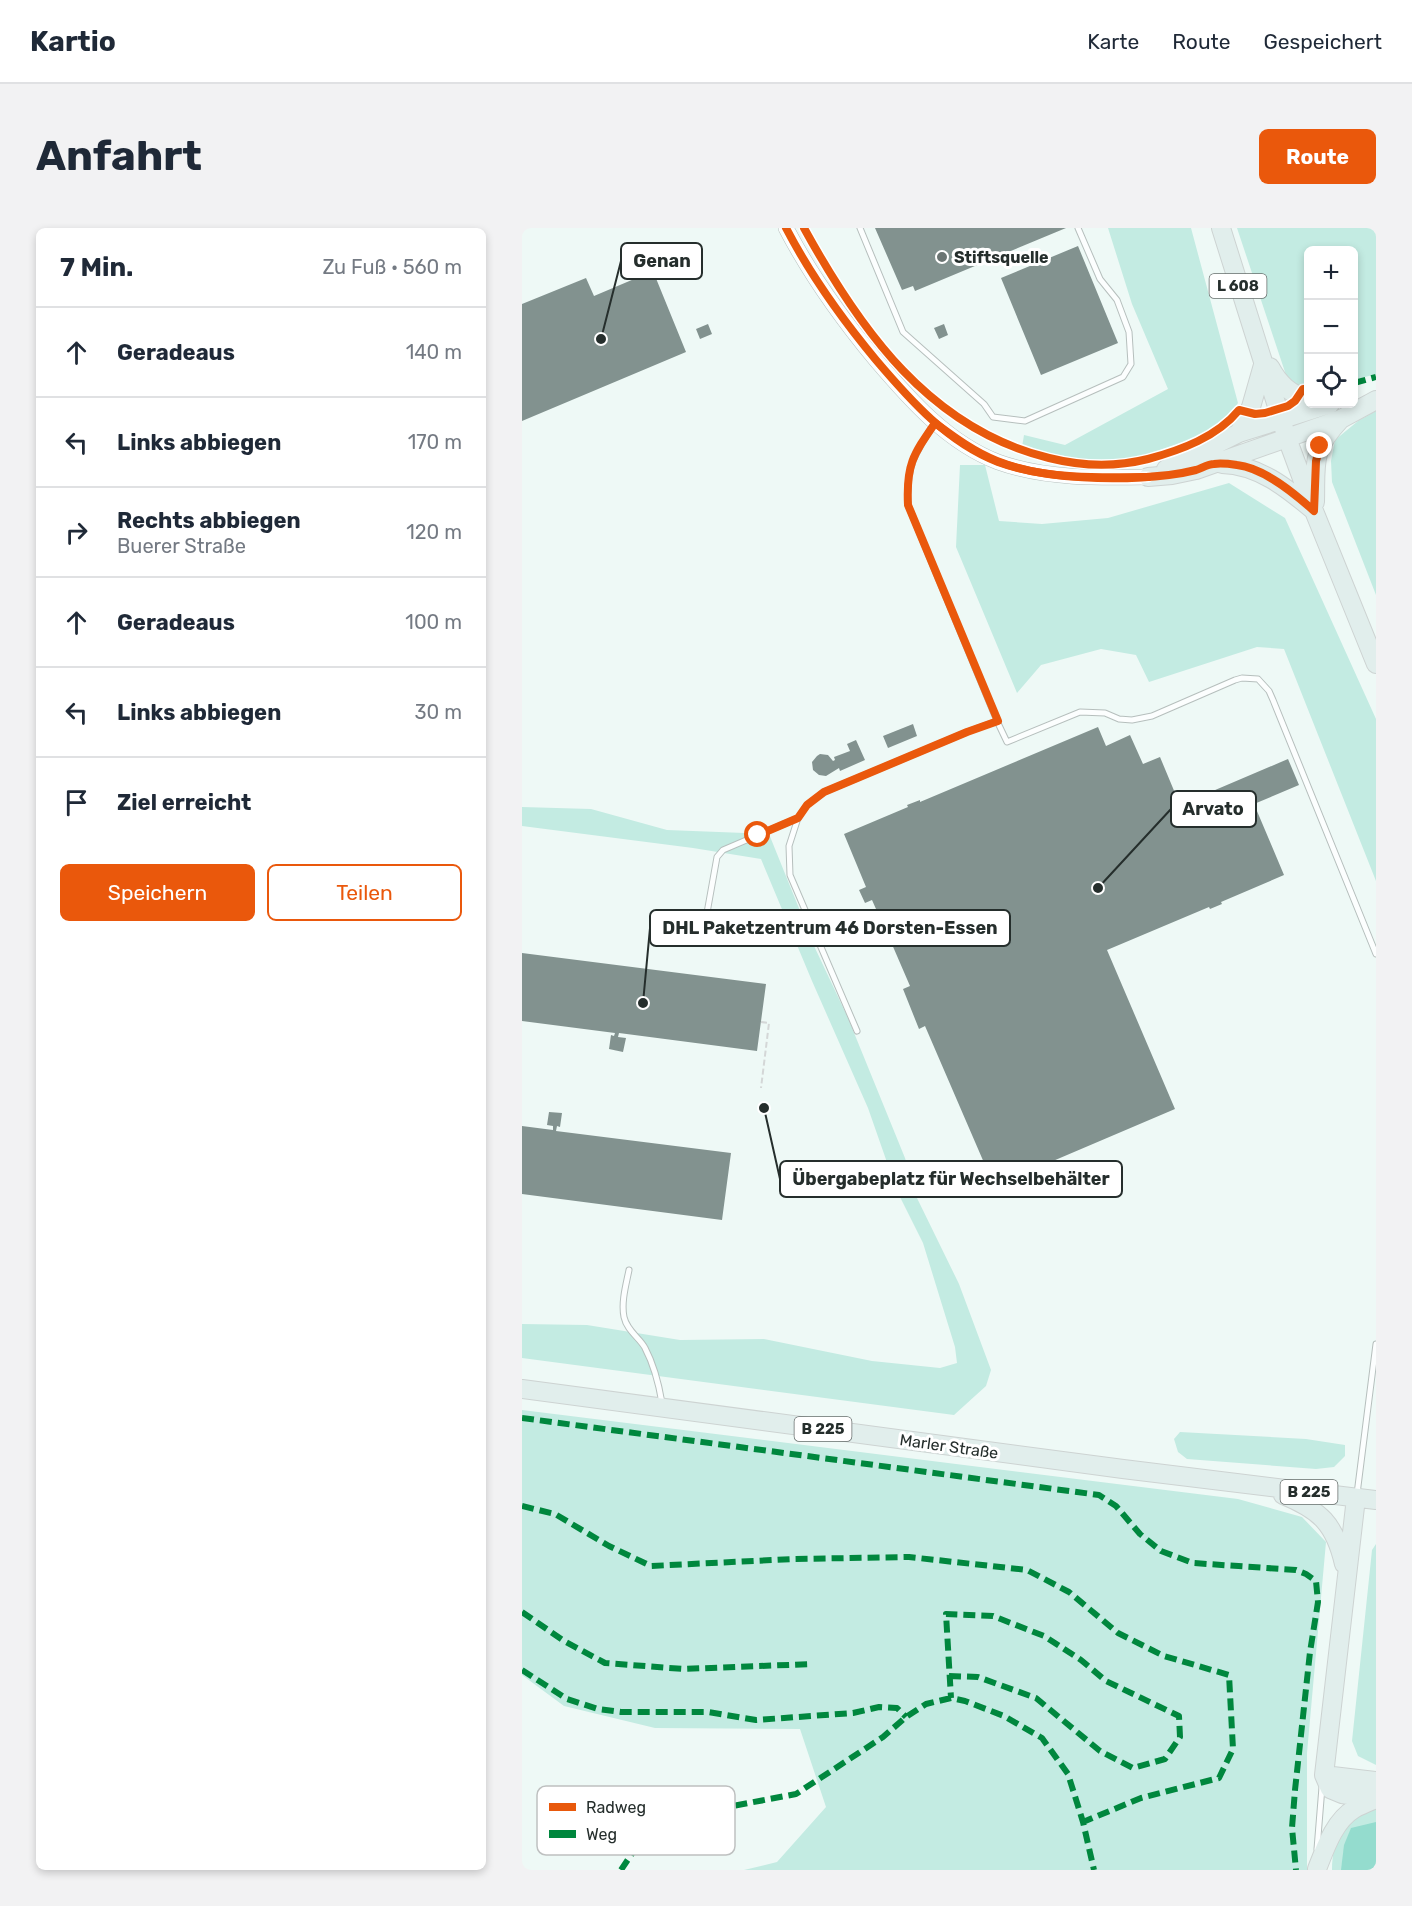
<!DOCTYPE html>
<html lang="de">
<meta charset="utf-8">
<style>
body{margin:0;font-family:Rubik,sans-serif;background:#f2f2f3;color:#1f2937}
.controls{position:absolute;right:18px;top:18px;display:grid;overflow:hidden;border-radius:9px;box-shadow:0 3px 9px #0003}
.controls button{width:54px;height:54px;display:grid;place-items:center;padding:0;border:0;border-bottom:2px solid #e0e1e3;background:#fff;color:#1f2937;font:30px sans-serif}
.stop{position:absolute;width:18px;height:18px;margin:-14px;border:4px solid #ea580c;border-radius:50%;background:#fff}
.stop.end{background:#ea580c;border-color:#fff;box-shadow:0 2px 6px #0008}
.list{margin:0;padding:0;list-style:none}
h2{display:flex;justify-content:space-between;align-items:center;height:78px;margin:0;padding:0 24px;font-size:26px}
h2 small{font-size:20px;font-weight:400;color:#747a83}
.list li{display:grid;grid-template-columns:39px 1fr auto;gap:18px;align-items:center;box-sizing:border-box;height:90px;padding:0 24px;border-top:2px solid #e0e1e3}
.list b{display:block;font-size:22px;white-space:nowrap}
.list p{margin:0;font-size:20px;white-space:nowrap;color:#747a83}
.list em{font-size:20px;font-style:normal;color:#747a83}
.actions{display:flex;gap:12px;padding:18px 24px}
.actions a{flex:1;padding:14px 0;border:2px solid #ea580c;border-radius:9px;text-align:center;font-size:21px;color:#ea580c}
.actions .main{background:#ea580c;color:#fff}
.icon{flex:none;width:33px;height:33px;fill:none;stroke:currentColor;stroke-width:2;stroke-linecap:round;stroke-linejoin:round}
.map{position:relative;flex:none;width:854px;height:1642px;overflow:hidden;border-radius:9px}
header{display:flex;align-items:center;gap:36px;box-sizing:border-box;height:84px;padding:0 30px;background:#fff;border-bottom:2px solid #e0e1e3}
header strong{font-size:28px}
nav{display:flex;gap:33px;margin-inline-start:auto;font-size:21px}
.intro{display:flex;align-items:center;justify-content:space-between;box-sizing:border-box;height:144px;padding:0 36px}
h1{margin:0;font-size:42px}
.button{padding:15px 27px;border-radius:9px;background:#ea580c;color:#fff;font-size:21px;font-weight:700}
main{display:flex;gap:36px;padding:0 36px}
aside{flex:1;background:#fff;border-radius:9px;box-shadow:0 3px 9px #0003}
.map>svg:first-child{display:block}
.green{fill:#c3ebe2}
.water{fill:#94dcce}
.building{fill:#82928f}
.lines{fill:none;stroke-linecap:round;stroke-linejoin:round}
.lane-casing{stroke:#b6bfbd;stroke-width:7}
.secondary-casing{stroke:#b6bfbd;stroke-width:16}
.primary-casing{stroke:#cdd3d2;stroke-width:20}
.path{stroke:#d4d7d7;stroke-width:2;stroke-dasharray:6 3;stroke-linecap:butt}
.lane{stroke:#fcfefe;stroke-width:5}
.secondary{stroke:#fcfefe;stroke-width:15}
.primary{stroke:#e1eeec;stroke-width:18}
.quiet{stroke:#00873e;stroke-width:6;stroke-dasharray:12 6;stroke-linecap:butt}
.cycleway-casing{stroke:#fff;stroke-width:11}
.cycleway{stroke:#e8590c;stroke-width:8}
.route{stroke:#ea580c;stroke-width:8}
.poi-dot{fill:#6b7573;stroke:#fff;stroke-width:2}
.labels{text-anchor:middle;stroke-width:6;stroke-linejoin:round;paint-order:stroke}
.shield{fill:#fff;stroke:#666d6b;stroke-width:1.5}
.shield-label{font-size:15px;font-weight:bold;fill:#252e2c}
.poi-label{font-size:16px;font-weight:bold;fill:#252e2c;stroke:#fff;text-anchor:start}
.street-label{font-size:16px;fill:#252e2c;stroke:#fff}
.key{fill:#fff;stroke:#bec0c0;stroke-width:1.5}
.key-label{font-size:16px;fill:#252e2c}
.leader{fill:none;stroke:#252e2c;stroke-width:2}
.callout-dot{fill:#252e2c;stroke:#fff;stroke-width:2}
.callout{fill:#fff;stroke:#252e2c;stroke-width:2}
.callout-label{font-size:18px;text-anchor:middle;font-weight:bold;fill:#252e2c}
</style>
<header>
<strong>Kartio</strong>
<nav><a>Karte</a><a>Route</a><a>Gespeichert</a></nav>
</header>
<div class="intro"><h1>Anfahrt</h1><a class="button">Route</a></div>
<main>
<aside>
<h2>7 Min.<small>Zu Fuß · 560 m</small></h2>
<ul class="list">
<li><svg class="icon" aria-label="ahead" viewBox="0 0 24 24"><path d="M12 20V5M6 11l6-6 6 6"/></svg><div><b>Geradeaus</b></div><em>140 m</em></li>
<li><svg class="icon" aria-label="left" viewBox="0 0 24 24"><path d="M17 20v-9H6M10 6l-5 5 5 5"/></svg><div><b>Links abbiegen</b></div><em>170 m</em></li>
<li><svg class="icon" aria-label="right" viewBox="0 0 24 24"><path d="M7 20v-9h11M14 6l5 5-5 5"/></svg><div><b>Rechts abbiegen</b><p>Buerer Straße</p></div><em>120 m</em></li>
<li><svg class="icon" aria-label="ahead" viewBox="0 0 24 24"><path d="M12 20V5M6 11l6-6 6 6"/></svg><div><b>Geradeaus</b></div><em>100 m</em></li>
<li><svg class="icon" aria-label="left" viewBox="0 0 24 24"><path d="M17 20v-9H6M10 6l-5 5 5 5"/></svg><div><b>Links abbiegen</b></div><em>30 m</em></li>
<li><svg class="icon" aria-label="arrive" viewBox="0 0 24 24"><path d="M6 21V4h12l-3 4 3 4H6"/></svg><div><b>Ziel erreicht</b></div></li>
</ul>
<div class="actions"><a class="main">Speichern</a><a>Teilen</a></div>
</aside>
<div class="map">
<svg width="854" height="1642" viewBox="0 0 854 1642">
<rect width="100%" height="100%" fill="#eef9f6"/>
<path class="green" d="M586,0H669L716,175C712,180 709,186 704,190C672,217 606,237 564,232C543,229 521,223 500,219L502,207L543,217L646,161L610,76Z
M715,0H854V146L832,152V22H786V158L780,156L775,160L764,147Z
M854,183V367L810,254L809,233L813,212L836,193Z
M438,237H463L477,293L520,296L586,290L707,255L763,290L854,491V653L762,421L735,419L627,454L614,427L579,421L519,437L495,465L434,319Z
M0,579L69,581L145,602L247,606L293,720L326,790L383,930L394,968L437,1056L469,1142L464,1158L432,1187L0,1130V1096L65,1097L158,1112L242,1111L350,1133L418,1140L435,1135L433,1119L401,1015L375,963L346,880L290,753L239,631L171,620L0,598Z
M0,1182L716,1271L780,1289L804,1314L785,1525V1642H222L255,1634L304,1579L278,1501L133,1500L42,1478L0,1447Z
M658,1204L784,1211L823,1217V1228L812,1239L794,1241L665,1231L656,1224L652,1211Z
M854,1316V1537L836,1528L830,1513L850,1322Z
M854,1579V1642H810C810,1627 813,1608 824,1596C831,1589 845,1584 854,1579Z"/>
<path class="water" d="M854,1594V1642H819L822,1617L829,1600Z"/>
<path class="building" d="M353,0H544L393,63L391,58L380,62Z
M556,18L596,115L519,147L479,50Z
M131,43L164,124L0,193V76L64,50L72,68Z
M186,96L190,106L178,111L174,101Z
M422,96L426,107L417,111L412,100Z
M391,496L395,508L366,520L361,508Z
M576,499L584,518L608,507L621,536L638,529L658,577L766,531L777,557L732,576L762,647L699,674L700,676L688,681L687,679L585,722L653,881L458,964L452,950L466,944L403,798L397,801L381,761L388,758L369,714L361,718L355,705L364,701L360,690H358L350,672L343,675L337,662L344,659L322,606L386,579L385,577L398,572V574Z
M334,512L343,532L318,543L317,540L304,548L297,547L291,542L290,534L295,528L298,526L306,527L311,533L313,532L312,529L328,523L325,516Z
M0,725L244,756L235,823L97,805L96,809L104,810L101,824L87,821L89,807L92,808L93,805L0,793Z
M27,884L40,885L38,899L35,898L34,903L209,925L200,992L0,966V898L31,902V898L25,897Z"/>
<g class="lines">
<g class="lane-casing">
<path id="lane" d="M338,0L381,104L462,176L471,189L503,193L601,149L609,136L607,104L595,72L578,51L556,0
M475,493L485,514L558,484L583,485L597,491L610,492L630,488L713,452L720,450L736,451L747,463L751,472L854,726
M183,696L195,629L201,622L276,590
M335,803L268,647L267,618L276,590L285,577L302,564L445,504L475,493L386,277C384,239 392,227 412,196
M107,1042C104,1057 99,1074 102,1089C105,1103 118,1110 123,1120C132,1137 137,1157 140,1175
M835,1266L854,1116
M795,1621L800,1559"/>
</g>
<g class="secondary-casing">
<path id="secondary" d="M264,0C289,48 320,91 354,132C388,172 426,215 476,234C523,251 577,250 626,249"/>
</g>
<g class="primary-casing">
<path id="primary" d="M699,0L765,210L792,283L854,436
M748,139C757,156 768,166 786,171
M717,205L729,179L741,137
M700,236C736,237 764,259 791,282
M644,241L717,205L808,176
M626,249L650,247L674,242L819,191L854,172
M793,274C794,234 789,223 818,192
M0,1161L601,1241L854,1272
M761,1267C798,1282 813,1296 822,1336
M834,1270L802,1547L808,1561L820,1566L854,1571
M802,1547L854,1553
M795,1641C803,1621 812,1593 832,1581C839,1577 847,1574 854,1571"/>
</g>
<path class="path" d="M239,794L247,795L239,860"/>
<use href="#lane" class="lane"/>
<use href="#secondary" class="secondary"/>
<use href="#primary" class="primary"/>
<path class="quiet" d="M832,155L854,149
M0,1190L577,1267L594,1278L618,1306L639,1323L671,1335L774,1342L784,1346L794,1353L796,1374L788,1424L773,1562L770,1600L774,1642
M0,1278L33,1286L87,1318L129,1338L272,1331L387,1329L505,1342L547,1364L596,1405L642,1428L707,1447L711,1521L697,1550L619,1570L561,1594
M0,1384L42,1413L83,1435L161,1441L290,1436
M0,1442L45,1471L76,1481L99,1484H186L234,1492L331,1485L357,1479L375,1480L384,1489
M427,1448L456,1449L514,1470L578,1523L611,1540L643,1531L658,1509L657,1488L584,1453L559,1432L522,1408L471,1388L424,1386L429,1470
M99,1642L135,1588L195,1581L274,1566L361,1509L384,1489L404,1476L429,1470L443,1473L482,1488L520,1510L546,1546L561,1594L572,1642"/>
<g class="cycleway-casing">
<path id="cycleway" d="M264,0C289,48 320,91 354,132C388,172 426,215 476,234C523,251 577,250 626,249
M282,0C338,102 408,201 527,230C559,238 594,239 626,231C659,222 695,209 717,182L733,186L743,185L766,178L773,173L781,161H786"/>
</g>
<use href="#cycleway" class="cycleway"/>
</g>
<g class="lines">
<path class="route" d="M236,607L276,590L285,577L302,564L445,504L476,493L386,277C384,237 391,227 413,195C432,209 452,224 475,233C523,252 597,253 647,247C656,246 666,244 674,242C680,240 686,236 692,236C699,235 708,236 715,237C742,240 772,265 792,283L794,233L798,218"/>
</g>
<circle class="poi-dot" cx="420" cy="29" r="6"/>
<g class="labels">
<g class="shield">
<rect x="687.5" y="46" width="57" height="24" rx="4.5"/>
<rect x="272.5" y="1189" width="57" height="24" rx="4.5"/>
<rect x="758.5" y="1252" width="57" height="24" rx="4.5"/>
</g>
<g class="shield-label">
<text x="716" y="63">L 608</text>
<text x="301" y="1206">B 225</text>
<text x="787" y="1269">B 225</text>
</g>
<g class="poi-label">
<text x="432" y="35">Stiftsquelle</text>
</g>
<g class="street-label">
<text transform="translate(427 1218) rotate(8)" y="6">Marler Straße</text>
</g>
</g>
<rect x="15" y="1558" width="198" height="69" rx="9" class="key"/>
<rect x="27" y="1575" width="27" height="8" fill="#e8590c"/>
<rect x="27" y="1602" width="27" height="8" fill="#00873e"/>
<g class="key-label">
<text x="64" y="1585">Radweg</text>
<text x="64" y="1612">Weg</text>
</g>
<path class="leader" d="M79 111L99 33M576 660L649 581M121 775L128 700M242 880L258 951"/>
<g class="callout-dot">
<circle cx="79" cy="111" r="6"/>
<circle cx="576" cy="660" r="6"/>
<circle cx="121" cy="775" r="6"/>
<circle cx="242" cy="880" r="6"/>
</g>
<g class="callout">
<rect x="99" y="15" width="81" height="36" rx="6"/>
<rect x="649" y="563" width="85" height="36" rx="6"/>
<rect x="128" y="682" width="360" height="36" rx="6"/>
<rect x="258" y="933" width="342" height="36" rx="6"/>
</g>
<g class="callout-label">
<text x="140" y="39">Genan</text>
<text x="691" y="587">Arvato</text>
<text x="308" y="706">DHL Paketzentrum 46 Dorsten-Essen</text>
<text x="429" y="957">Übergabeplatz für Wechselbehälter</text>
</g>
</svg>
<div class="controls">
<button>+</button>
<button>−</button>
<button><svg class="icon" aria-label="locate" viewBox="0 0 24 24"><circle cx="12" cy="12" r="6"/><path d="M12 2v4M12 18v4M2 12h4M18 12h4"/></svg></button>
</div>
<div class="stop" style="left:236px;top:607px"></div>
<div class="stop end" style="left:798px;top:218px"></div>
</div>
</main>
